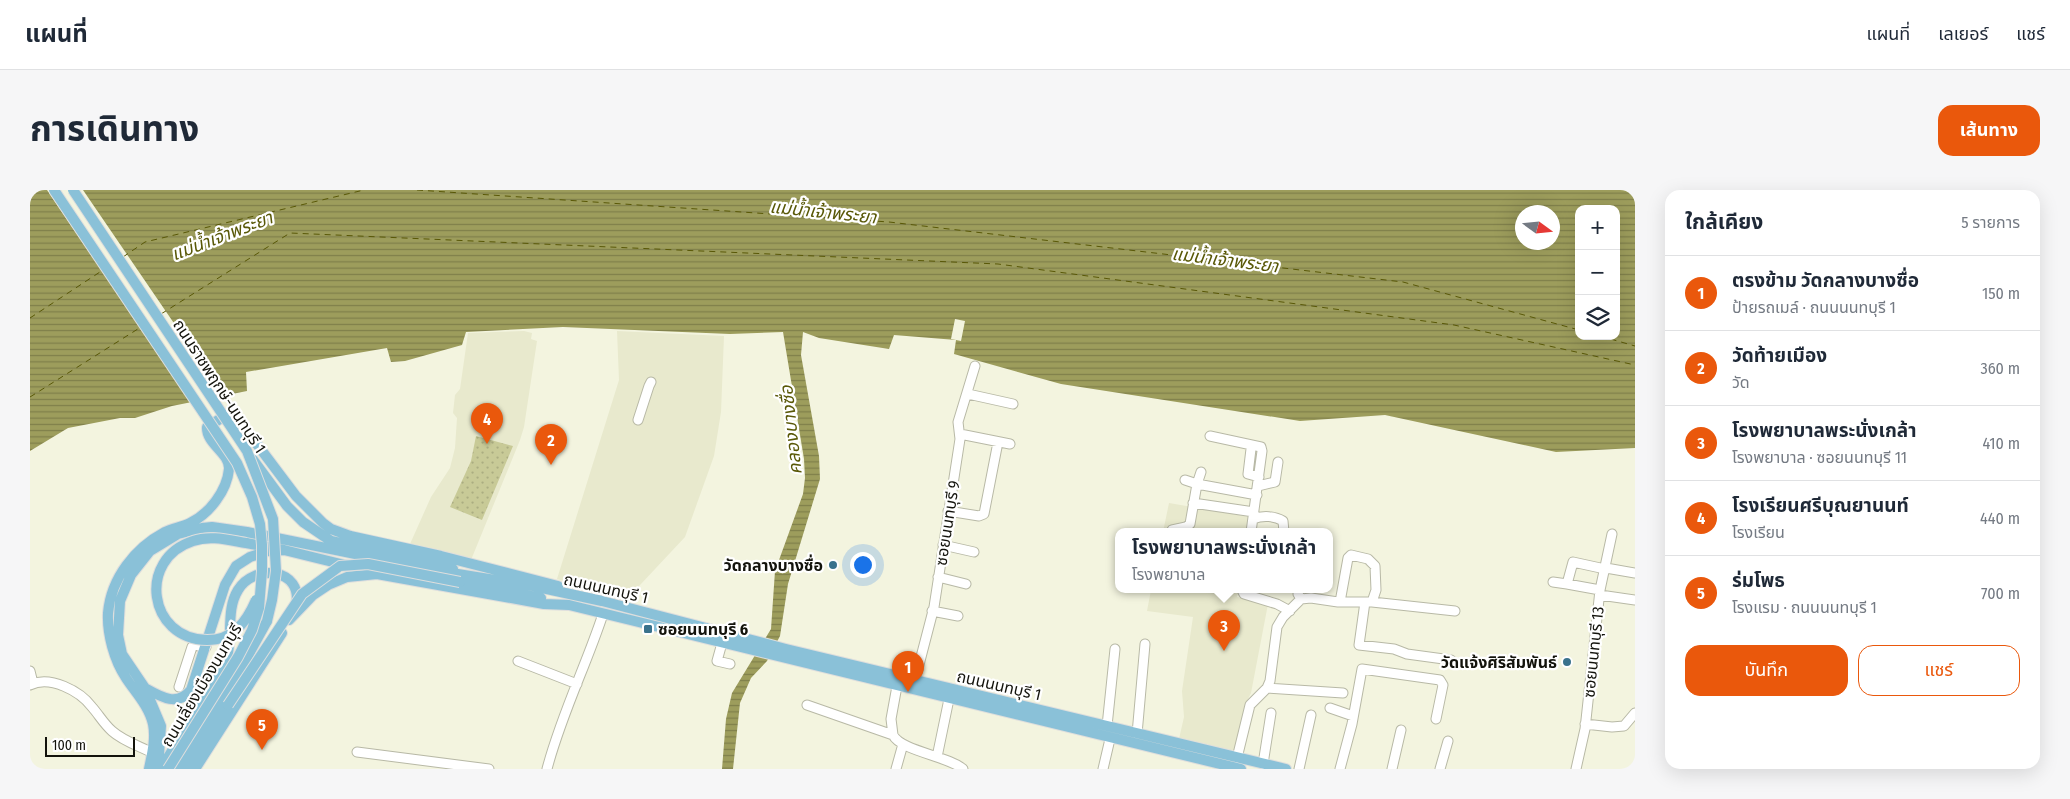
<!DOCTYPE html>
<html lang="th">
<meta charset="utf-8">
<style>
body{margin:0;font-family:"Fira Sans Condensed","Noto Sans Thai",sans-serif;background:#f6f6f7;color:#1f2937}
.controls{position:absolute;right:15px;top:15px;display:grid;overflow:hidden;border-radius:10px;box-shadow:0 5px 20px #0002}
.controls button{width:45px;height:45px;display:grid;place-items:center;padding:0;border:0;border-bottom:1px solid #e0e1e3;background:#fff;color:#1f2937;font:25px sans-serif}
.compass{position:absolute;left:1485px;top:15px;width:45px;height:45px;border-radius:50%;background:#fff;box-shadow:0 5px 20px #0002;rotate:105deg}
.scale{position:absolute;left:15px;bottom:12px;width:90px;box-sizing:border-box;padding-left:5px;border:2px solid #13130c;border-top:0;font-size:14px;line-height:18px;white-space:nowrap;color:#13130c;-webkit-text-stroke:4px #fff;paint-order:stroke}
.you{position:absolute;left:832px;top:374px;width:18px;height:18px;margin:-12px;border:4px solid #fff;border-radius:50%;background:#1a73e8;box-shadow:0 0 0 8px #1a73e833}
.badge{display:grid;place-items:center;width:32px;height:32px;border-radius:50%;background:#ea580c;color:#fff;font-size:16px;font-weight:700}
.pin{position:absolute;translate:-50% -41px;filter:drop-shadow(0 1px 2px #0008)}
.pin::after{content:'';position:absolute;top:26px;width:18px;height:15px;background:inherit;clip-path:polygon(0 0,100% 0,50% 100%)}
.popup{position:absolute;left:1085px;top:338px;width:218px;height:65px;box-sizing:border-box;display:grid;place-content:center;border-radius:10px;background:#fff;filter:drop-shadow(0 1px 4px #0005);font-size:16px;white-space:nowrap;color:#747a83}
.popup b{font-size:19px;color:#1f2937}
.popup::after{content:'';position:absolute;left:50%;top:100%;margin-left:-10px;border:10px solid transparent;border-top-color:#fff}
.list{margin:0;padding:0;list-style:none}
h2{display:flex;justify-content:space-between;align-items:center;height:65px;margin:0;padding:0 20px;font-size:21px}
h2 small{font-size:16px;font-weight:400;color:#747a83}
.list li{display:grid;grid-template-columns:32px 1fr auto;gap:15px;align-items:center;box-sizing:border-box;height:75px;padding:0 20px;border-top:1px solid #e0e1e3}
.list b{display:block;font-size:19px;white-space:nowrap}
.list p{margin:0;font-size:16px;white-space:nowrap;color:#747a83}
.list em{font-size:16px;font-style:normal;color:#747a83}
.actions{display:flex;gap:10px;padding:15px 20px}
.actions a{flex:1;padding:11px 0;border:1px solid #ea580c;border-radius:15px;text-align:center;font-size:18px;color:#ea580c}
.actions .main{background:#ea580c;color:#fff}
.icon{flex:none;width:28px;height:28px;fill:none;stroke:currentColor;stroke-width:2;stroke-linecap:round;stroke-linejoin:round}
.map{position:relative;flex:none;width:1605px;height:579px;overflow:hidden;border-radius:15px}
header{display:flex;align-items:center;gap:30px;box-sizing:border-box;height:70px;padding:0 25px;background:#fff;border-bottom:1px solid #e0e1e3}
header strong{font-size:24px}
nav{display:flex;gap:28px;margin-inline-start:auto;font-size:18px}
.intro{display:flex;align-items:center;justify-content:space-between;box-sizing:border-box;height:120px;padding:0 30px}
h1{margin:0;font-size:35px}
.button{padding:12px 22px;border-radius:15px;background:#ea580c;color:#fff;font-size:18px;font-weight:700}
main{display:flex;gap:30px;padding:0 30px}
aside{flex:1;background:#fff;border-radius:15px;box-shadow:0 5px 20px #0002}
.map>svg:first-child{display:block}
.built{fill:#e8e9cd}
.grass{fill:url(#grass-dots)}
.water{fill:url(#water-rules);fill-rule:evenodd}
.pier{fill:#f3f4df}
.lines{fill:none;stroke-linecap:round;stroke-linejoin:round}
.ferry{stroke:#595807;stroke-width:1;stroke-dasharray:6 5;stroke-linecap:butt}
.minor-casing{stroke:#b8b9a6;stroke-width:11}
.major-casing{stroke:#dededd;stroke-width:12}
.minor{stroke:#fff;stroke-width:9}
.major{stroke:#8ac1d8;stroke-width:10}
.major-bridge-casing{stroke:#dededd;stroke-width:12;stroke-linecap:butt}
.major-bridge{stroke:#8ac1d8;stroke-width:10}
.poi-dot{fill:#39728c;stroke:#fff;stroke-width:2}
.labels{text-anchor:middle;stroke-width:4.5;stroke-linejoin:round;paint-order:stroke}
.street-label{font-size:16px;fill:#13130c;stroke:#fff}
.poi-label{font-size:16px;font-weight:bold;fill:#13130c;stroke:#fff;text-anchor:end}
.water-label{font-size:18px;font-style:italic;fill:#595807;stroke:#fff}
</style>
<header>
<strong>แผนที่</strong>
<nav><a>แผนที่</a><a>เลเยอร์</a><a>แชร์</a></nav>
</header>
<div class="intro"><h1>การเดินทาง</h1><a class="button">เส้นทาง</a></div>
<main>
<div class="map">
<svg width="1605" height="579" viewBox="0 0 1605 579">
<defs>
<pattern id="grass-dots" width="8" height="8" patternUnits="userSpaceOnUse" patternTransform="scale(1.25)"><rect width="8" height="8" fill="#c8ca97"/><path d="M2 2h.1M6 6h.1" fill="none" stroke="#abad81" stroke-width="1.8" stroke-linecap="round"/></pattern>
<pattern id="water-rules" width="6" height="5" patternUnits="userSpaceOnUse" patternTransform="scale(1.25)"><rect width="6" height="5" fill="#9d9d5c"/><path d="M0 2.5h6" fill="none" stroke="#7f7f4a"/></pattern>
</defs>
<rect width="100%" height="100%" fill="#f3f4df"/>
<path class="built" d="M494,141L502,143L501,149L507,151L494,237L490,250L441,370L380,354L401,307L420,278L425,258L427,228L423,223L425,205L430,199L438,143Z
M587,141L694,146L691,222L684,266L655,347L596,410L527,389L589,190Z
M1139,313L1220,327L1217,342H1133Z
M1121,400H1208L1207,407L1238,414L1221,503L1217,511L1205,562L1149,549L1154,527L1152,501L1163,427L1117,421Z"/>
<path class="grass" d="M446,246L483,256L452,330L420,317L441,271Z"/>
<path class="water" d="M6,0H1605V258L1526,262L1355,225L1270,231L1031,194L924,164L926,150L864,145L859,159L789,148L773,142L771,165L789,266L790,289L758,394L750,446L737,471L721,488L710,513L703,579H692L696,529L702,503L741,439L745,381L773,304L775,288L774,269L753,142L700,144L533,137L436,142L432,155L375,171L361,172L357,158L216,182L217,201L142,216L105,228H90L38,238L0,261V4ZM1549,19H1586V146H1549ZM1492,22H1522V52H1492Z"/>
<path class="pier" d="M17,0H53L195,208L163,215Z
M925,129L935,131L931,151L921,149Z"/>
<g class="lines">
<path class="ferry" d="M387,0L859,32L1373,92L1549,140
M93,67L115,52L334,0
M131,124L260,43L968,74L1424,135L1605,175
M0,128L73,80
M1570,146L1605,156
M0,207L111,137"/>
<g class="minor-casing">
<path id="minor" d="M938,204L983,214
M608,230L619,196L621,192
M930,244L980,254
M1180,246L1231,257L1232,261L1221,342
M1221,259L1218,284L1229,287
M1171,282L1167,294L1227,305
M1228,296L1245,292L1248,272
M1163,313L1224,322
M918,321L949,326L954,324L968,252
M1223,329C1233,325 1245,326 1253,331L1254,342
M1141,342L1142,340L1156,337L1160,334L1167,294L1155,290
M913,355L944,362
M1576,378L1605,383
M908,387L936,394
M1523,392L1537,394
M1212,400L1214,404L1247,414L1260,421
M1269,400L1268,404L1271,409
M1570,400L1537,394L1543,372L1575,379
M1570,405L1605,410
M1310,412L1318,368L1321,365L1338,369L1345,376L1346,400L1342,412
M1335,412L1329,455L1364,459L1377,464L1421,470
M902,421L928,426
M692,453L687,471L700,474
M488,471L547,494
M0,481L3,493
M885,490L904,417L930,249L928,232L945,176
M0,495C20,485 50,501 62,517C69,525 74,534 82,541C93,551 109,556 123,563
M149,497L162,457L164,455L176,457
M1237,498L1313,503
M777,515L863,545C871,561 918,566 933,579
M1300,518L1323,526
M1555,534L1582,537L1594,536L1605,523
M1077,536L1085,459
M1107,544L1115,454
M863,545L861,529L867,496
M327,562L459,579
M907,567L919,509
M1207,568L1220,515L1237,498L1240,491L1247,437L1253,427L1271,409L1281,408L1308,412H1342L1425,421
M1233,574L1241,523
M517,579C531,525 556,476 573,424
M866,579L873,554
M1073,579L1080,549
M1269,579L1281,525
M1310,579L1322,534L1332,479L1410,490L1413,495L1406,529
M1362,579L1371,540
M1410,579L1418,551
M1546,579L1555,539L1570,400L1582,344"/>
</g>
<g class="major-casing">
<path id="major" d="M221,267L257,316L273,332L301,351L386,369L423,379
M216,353L254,360L319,376
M430,392L511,408
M259,430L283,405L298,395L317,387L347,384L514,414L539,415L1211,579
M115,498C131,507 147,517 161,500L195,395L206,376L220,367L238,361L254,360
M119,579C122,564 126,549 123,534C119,516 105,502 96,488C84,470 77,444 78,423C81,388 105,358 135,342C143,338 152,337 160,333C179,324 197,301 199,279C200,263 176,254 177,237L198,224L204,225L208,229L266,306L293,333L301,339L320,346L411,366L528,396
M128,579L131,536L115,498L92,464L88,445L90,411L101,385L120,361L148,344L172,338L182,337L217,342L409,381L503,396L572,411L756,459L1256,579
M131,579C146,554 162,529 177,504C183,493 192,482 196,471C204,448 195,421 208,400C224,373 274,378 266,416
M148,579L215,471L237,431
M158,579L202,508
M165,579L252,443"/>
</g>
<use href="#minor" class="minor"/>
<use href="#major" class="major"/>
<g class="major-bridge-casing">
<path id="major-bridge" d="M24,0L207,273L222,307L230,334L232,355V381L229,418L222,440L208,467L138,579
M43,0L217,261L243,329L246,381L242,410L237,431
M216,353C198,350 180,345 163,351C107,369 118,449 177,450C203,450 216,433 226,410
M198,515L272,404L310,376L338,374L430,392"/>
</g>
<use href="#major-bridge" class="major-bridge"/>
</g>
<g class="poi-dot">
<circle cx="803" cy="375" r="5"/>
<rect x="613" y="434" width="10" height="10" rx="2.5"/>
<circle cx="1537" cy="472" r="5"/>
</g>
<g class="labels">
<g class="street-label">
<text transform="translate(190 196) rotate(57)" y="6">ถนนราชพฤกษ์-นนทบุรี 1</text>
<text transform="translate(917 333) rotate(-81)" y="6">ซอยนนทบุรี 9</text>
<text transform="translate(576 398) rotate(13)" y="6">ถนนนนทบุรี 1</text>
<text transform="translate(1563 462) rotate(-84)" y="6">ซอยนนทบุรี 13</text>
<text transform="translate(171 495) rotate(-59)" y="6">ถนนเลี่ยงเมืองนนทบุรี</text>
<text transform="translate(969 495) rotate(13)" y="6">ถนนนนทบุรี 1</text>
</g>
<g class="poi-label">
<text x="793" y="381">วัดกลางบางซื่อ</text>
<text x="628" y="445" text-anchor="start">ซอยนนทบุรี 6</text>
<text x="1527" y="478">วัดแจ้งศิริสัมพันธ์</text>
</g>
<g class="water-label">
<text transform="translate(793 22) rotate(6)" y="6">แม่น้ำเจ้าพระยา</text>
<text transform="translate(192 46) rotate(-21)" y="6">แม่น้ำเจ้าพระยา</text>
<text transform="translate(1195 70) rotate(7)" y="6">แม่น้ำเจ้าพระยา</text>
<text transform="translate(761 240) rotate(-96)" y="6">คลองบางซื่อ</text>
</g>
</g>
</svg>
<div class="controls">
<button>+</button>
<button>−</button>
<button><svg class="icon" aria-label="layers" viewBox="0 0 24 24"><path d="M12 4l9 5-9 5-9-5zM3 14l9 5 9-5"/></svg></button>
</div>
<svg class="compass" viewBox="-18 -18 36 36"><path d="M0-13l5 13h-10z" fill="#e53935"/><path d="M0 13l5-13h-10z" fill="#747a83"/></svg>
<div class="scale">100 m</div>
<div class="you"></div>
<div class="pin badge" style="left:878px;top:502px">1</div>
<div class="pin badge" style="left:521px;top:275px">2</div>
<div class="pin badge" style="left:1194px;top:461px">3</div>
<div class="popup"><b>โรงพยาบาลพระนั่งเกล้า</b>โรงพยาบาล</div>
<div class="pin badge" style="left:457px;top:254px">4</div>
<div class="pin badge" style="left:232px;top:560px">5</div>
</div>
<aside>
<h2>ใกล้เคียง<small>5 รายการ</small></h2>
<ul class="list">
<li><span class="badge">1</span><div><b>ตรงข้าม วัดกลางบางซื่อ</b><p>ป้ายรถเมล์ · ถนนนนทบุรี 1</p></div><em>150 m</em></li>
<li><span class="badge">2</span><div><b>วัดท้ายเมือง</b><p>วัด</p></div><em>360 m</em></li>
<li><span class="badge">3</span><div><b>โรงพยาบาลพระนั่งเกล้า</b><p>โรงพยาบาล · ซอยนนทบุรี 11</p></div><em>410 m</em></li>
<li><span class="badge">4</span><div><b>โรงเรียนศรีบุณยานนท์</b><p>โรงเรียน</p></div><em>440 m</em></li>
<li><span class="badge">5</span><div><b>ร่มโพธ</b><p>โรงแรม · ถนนนนทบุรี 1</p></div><em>700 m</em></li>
</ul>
<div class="actions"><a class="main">บันทึก</a><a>แชร์</a></div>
</aside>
</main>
